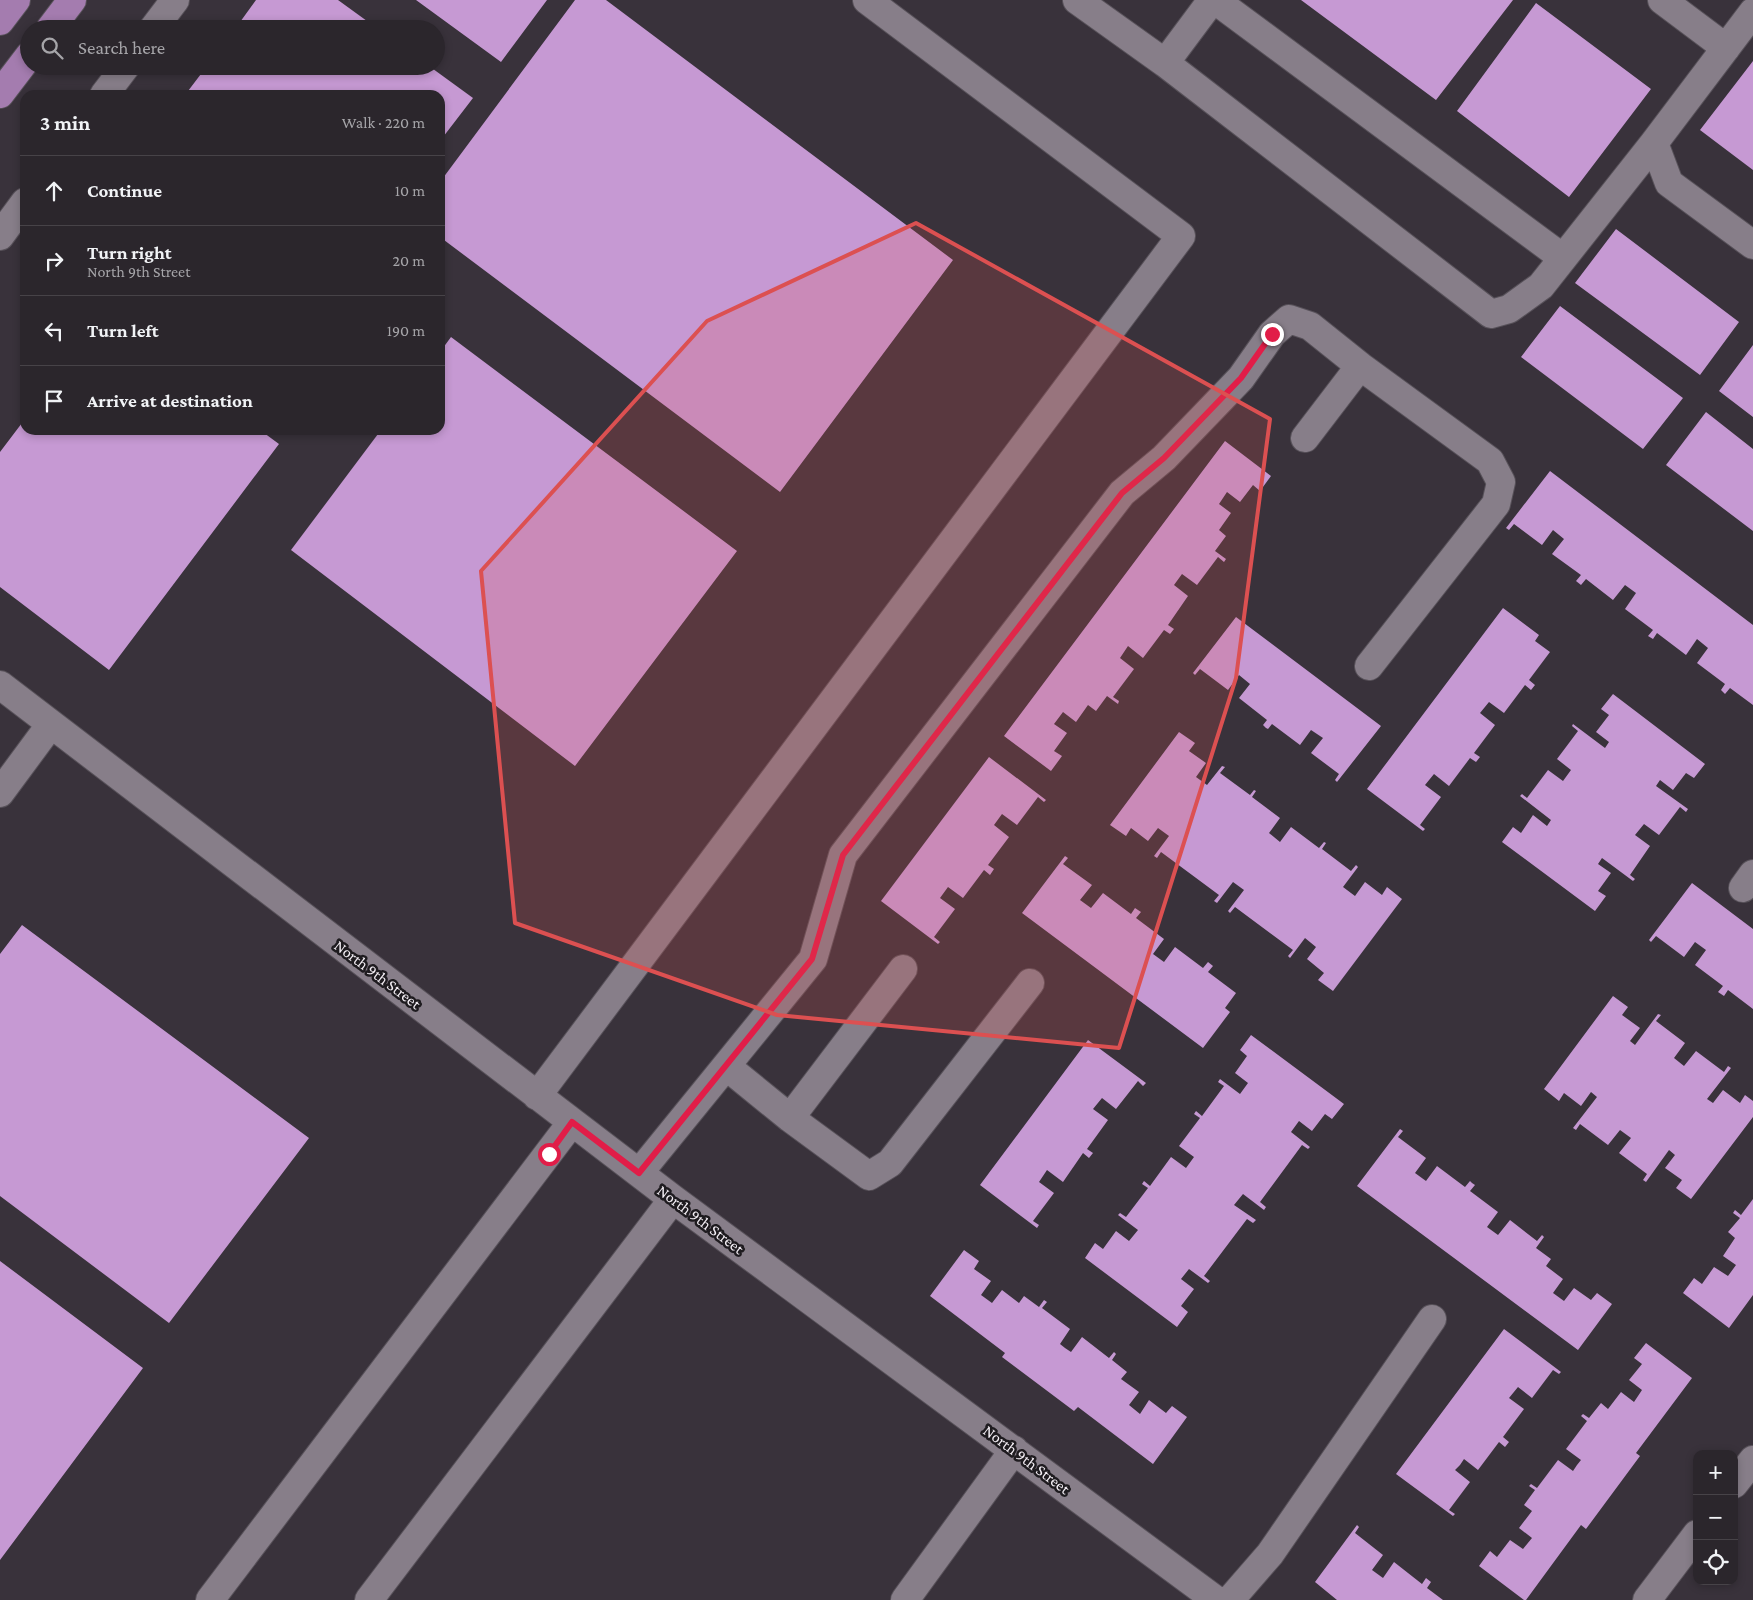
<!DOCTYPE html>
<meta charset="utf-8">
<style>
body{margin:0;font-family:"Crimson Pro",serif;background:#373238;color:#f1f3f6}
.controls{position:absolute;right:15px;bottom:15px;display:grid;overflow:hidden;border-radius:10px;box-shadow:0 2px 8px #0003}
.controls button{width:45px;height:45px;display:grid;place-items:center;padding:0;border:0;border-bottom:1px solid #474348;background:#2b262c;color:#f1f3f6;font:25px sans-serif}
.stop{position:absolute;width:15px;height:15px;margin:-11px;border:4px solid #e11d48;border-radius:50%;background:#fff}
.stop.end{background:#e11d48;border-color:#fff;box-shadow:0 1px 5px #0008}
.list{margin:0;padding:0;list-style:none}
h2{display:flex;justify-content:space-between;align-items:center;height:65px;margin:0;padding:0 20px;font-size:21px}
h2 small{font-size:16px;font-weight:400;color:#a6a5a9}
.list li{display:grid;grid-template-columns:32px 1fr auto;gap:15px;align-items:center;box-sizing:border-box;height:70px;padding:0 20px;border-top:1px solid #474348}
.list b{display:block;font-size:19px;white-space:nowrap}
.list p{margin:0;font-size:16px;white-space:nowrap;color:#a6a5a9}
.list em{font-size:16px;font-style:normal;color:#a6a5a9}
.icon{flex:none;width:28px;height:28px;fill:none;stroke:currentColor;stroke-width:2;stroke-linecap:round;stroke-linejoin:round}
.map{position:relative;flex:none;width:1753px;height:1600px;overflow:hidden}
.search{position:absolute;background:#2b262c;box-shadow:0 2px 8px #0003;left:20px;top:20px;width:425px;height:55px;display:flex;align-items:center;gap:12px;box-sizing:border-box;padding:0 18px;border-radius:28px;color:#a6a5a9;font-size:19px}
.panel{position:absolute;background:#2b262c;box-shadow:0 2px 8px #0003;left:20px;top:90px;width:425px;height:345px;border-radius:15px}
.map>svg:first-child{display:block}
.building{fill:#c699d3}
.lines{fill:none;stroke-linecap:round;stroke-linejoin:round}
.minor-casing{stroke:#575159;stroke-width:30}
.major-casing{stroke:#575159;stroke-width:30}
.minor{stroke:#877e89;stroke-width:28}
.major{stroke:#a47caf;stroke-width:28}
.route{stroke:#e11d48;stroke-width:6}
.marked{fill:#dc5051;fill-opacity:0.2;stroke:#dc5051;stroke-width:4;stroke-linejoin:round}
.labels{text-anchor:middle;stroke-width:5;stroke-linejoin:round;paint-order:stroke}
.street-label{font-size:16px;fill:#f4eff5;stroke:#1e1b1f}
</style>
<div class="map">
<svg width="1753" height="1600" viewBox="0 0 1753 1600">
<rect width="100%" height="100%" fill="#39323b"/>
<path class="building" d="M256,0H338L378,29H235Z
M416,0H547L501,62Z
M575,0H606L953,260L780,492L440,237V182Z
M1301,0H1513L1436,100Z
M1536,3L1651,89L1569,197L1457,111Z
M1753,61V170L1700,130Z
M207,66H429L473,98L440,141V95H185Z
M1616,229L1739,322L1700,375L1575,283Z
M1560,306L1683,398L1643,449L1521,357Z
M451,337L737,551L575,766L291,550L381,430H440V352Z
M1753,345V417L1719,391Z
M1706,412L1753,449V531L1666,465Z
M25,419V430H260L279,444L109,670L0,587V452Z
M1225,441L1271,476L1260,491L1253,485L1240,502L1227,492L1219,504L1231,513L1219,530L1226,536L1215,551L1226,559L1224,562L1218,557L1197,585L1182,574L1174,585L1188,596L1168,625L1174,629L1170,634L1164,630L1143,658L1128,646L1120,658L1134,669L1113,697L1119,701L1118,704L1107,696L1096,711L1088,705L1076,722L1063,712L1054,724L1067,733L1054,751L1062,756L1051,771L1004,736Z
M1550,471L1753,625V705L1730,688L1725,694L1721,690L1725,684L1697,663L1708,648L1697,639L1686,655L1657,633L1653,639L1648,636L1653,630L1625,609L1636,593L1625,585L1613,600L1586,579L1581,585L1576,581L1581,575L1552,554L1564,539L1553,530L1542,545L1514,524L1509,530L1506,528Z
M1503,608L1539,635L1535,641L1550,652L1529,680L1535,685L1531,690L1525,685L1504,713L1489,702L1480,713L1495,725L1474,753L1480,757L1476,762L1470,758L1449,786L1434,774L1425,785L1441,797L1420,825L1425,829L1423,831L1367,789Z
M1236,617L1381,726L1337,782L1335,780L1339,774L1311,753L1323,738L1311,730L1300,745L1272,724L1268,729L1266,728L1263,725L1267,720L1239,698L1250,684L1239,675L1228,690L1200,669L1195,675L1193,673Z
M1613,694L1705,764L1694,778L1686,773L1673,790L1660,780L1656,786L1688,809L1686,812L1680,807L1659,835L1644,824L1635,835L1650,846L1630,875L1635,879L1633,881L1602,858L1598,864L1611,873L1598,891L1606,896L1595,911L1502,842L1513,827L1521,833L1533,815L1547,826L1551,820L1520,796L1522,794L1527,798L1548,770L1563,781L1571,770L1557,759L1578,731L1572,726L1573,724L1605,748L1609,742L1596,732L1609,715L1601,709Z
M1179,732L1195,743L1189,751L1206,763L1196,777L1207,785L1222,766L1225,767L1220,773L1250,795L1254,790L1256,791L1252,797L1280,818L1269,833L1280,842L1291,827L1319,848L1324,842L1326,843L1322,849L1351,871L1356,865L1358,867L1343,887L1355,896L1365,882L1382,895L1387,887L1402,899L1333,991L1318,980L1324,973L1307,959L1316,947L1305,938L1290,958L1288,956L1293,950L1235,907L1230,913L1228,911L1244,890L1233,882L1217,903L1214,901L1219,895L1161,852L1157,858L1154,856L1169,836L1158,828L1148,841L1131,828L1126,836L1110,825Z
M989,757L1046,800L1044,802L1038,797L1017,825L1002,814L994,825L1009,837L988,865L994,869L990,875L984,870L963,898L948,887L940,898L955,909L934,937L940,942L938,944L881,901Z
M1065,856L1068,858L1063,864L1092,885L1080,900L1091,908L1103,893L1131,914L1135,908L1141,912L1136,918L1164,939L1153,954L1164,962L1175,947L1203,968L1208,962L1213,966L1208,972L1236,993L1225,1008L1230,1012L1203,1048L1022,913Z
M1692,883L1753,929V1009L1728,990L1724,996L1718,992L1723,986L1695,965L1706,950L1695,942L1684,957L1656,936L1651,942L1649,940Z
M22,925L309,1138L169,1323L0,1196V954Z
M1613,996L1628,1007L1622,1015L1640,1028L1630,1041L1635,1045L1658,1014L1661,1015L1656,1021L1685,1043L1674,1058L1684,1066L1696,1051L1724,1072L1728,1066L1731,1068L1707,1099L1713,1103L1723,1090L1740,1103L1745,1095L1753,1101V1117L1691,1199L1676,1188L1682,1180L1665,1168L1675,1155L1669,1150L1646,1182L1643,1180L1647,1174L1619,1153L1631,1138L1620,1130L1608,1145L1580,1124L1576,1130L1573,1128L1597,1097L1591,1092L1581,1106L1564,1093L1559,1101L1544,1089Z
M1251,1035L1344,1104L1332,1119L1325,1114L1312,1131L1299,1121L1291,1132L1310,1147L1308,1149L1302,1145L1260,1202L1266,1207L1264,1210L1243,1194L1234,1205L1256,1220L1253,1223L1247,1219L1204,1276L1210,1281L1208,1283L1189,1269L1181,1279L1194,1289L1181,1306L1188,1312L1177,1327L1085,1258L1095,1243L1103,1249L1116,1231L1129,1241L1138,1230L1118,1215L1120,1213L1126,1217L1148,1188L1142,1184L1144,1181L1150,1186L1171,1157L1186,1168L1194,1157L1179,1146L1200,1118L1194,1114L1196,1111L1202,1116L1224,1086L1218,1082L1220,1079L1240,1094L1248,1083L1235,1073L1247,1056L1240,1050Z
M1088,1040L1146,1083L1143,1086L1138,1081L1116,1109L1102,1098L1093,1109L1108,1120L1087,1149L1093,1153L1089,1158L1083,1153L1063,1182L1047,1170L1039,1182L1054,1193L1033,1221L1039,1225L1037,1228L980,1185Z
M1400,1129L1403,1131L1398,1137L1426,1158L1415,1173L1426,1181L1437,1166L1465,1187L1470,1181L1472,1183L1475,1185L1470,1191L1498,1212L1487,1227L1498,1235L1510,1220L1537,1241L1542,1235L1544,1237L1536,1248L1551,1259L1546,1266L1563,1279L1553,1293L1564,1301L1574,1288L1591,1300L1597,1293L1612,1304L1578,1350L1357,1186Z
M1753,1199V1295L1729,1328L1683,1293L1694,1278L1702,1284L1714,1267L1728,1276L1736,1265L1723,1256L1735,1238L1728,1232L1740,1218L1733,1213L1735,1210L1741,1215Z
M964,1250L979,1261L974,1269L991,1281L981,1295L992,1303L1002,1290L1019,1303L1024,1296L1039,1307L1044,1300L1047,1302L1042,1308L1070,1329L1060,1344L1065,1348L1071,1352L1082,1337L1109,1358L1114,1352L1116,1354L1112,1360L1127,1372L1121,1379L1139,1392L1129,1405L1140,1414L1149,1400L1166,1413L1172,1406L1187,1417L1153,1464L1078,1407L1074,1411L1002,1357L1005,1353L930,1296Z
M0,1261L143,1368L0,1560Z
M1504,1329L1561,1372L1559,1374L1553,1370L1532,1398L1518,1387L1509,1398L1524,1409L1503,1437L1509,1442L1505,1447L1499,1442L1478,1470L1464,1459L1460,1465L1455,1470L1470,1482L1449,1510L1455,1514L1453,1516L1396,1474Z
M1646,1343L1692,1378L1636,1453L1640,1456L1586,1529L1581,1525L1526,1600H1524L1479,1566L1490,1551L1497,1557L1510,1540L1523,1549L1532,1538L1519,1528L1532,1511L1524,1505L1535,1490L1529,1486L1531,1484L1537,1488L1558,1460L1573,1471L1577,1465L1581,1460L1566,1449L1587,1421L1581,1416L1583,1414L1589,1418L1601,1403L1608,1409L1621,1392L1634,1402L1642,1390L1629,1380L1642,1364L1634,1358Z
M1357,1525L1359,1527L1355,1533L1383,1555L1372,1570L1383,1578L1394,1562L1422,1584L1426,1578L1431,1582L1427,1588L1443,1600H1337L1315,1582Z"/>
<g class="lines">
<g class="minor-casing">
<path id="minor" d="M1077,0L1165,63
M1212,0L1165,63L1491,314L1509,309L1541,286L1654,143
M1215,0L1563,258
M1662,0L1726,48
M1753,12L1654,143L1669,183L1753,245
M153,29L175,0
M104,95L126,66
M0,236L25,202
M1360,366L1490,461L1501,482L1496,504L1369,666
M0,685L673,1199L1216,1600
M0,793L51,724
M1743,888L1753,874
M726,1066L790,1118L869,1176L890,1163L1030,983
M537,1096L1181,236L867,0
M790,1118L903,969
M639,1173L813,959L843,855L1122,493L1164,458L1241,378L1272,334L1289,319L1310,326L1360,366L1305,438
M1734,1484L1753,1460
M210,1600L572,1122
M369,1600L673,1199
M905,1600L1014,1450
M1230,1600L1270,1554L1432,1319
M1647,1600L1697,1534"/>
</g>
<g class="major-casing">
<path id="major" d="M0,21L16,0
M50,29L72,0
M0,94L29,56"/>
</g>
<use href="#minor" class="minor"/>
<use href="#major" class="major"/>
</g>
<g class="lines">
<path class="route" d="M549,1154L572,1122L639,1173L812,959L843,855L1122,493L1164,458L1241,378L1272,334"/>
</g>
<path class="marked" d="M916,223L1270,419L1236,678L1119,1048L777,1015L515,923L481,571L707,321Z"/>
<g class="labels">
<g class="street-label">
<text transform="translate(378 974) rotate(37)" y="6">North 9th Street</text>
<text transform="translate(701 1219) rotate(37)" y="6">North 9th Street</text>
<text transform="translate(1027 1459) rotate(37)" y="6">North 9th Street</text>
</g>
</g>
</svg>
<div class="controls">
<button>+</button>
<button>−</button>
<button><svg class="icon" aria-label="locate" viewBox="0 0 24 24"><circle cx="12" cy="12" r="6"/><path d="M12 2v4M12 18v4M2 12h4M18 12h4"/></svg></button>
</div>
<div class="stop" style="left:549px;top:1154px"></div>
<div class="stop end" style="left:1272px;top:334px"></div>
<div class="search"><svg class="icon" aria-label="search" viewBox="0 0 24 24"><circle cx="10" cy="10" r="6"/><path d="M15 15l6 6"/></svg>Search here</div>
<section class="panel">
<h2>3 min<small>Walk · 220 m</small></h2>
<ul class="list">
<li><svg class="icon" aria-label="ahead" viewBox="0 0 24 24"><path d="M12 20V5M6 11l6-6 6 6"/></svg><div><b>Continue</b></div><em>10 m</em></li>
<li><svg class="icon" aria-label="right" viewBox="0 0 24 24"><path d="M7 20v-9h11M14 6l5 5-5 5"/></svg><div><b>Turn right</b><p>North 9th Street</p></div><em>20 m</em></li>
<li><svg class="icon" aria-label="left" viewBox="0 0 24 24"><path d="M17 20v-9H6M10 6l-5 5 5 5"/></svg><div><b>Turn left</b></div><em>190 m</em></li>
<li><svg class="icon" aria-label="arrive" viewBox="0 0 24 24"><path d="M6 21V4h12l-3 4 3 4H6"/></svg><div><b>Arrive at destination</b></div></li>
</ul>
</section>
</div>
